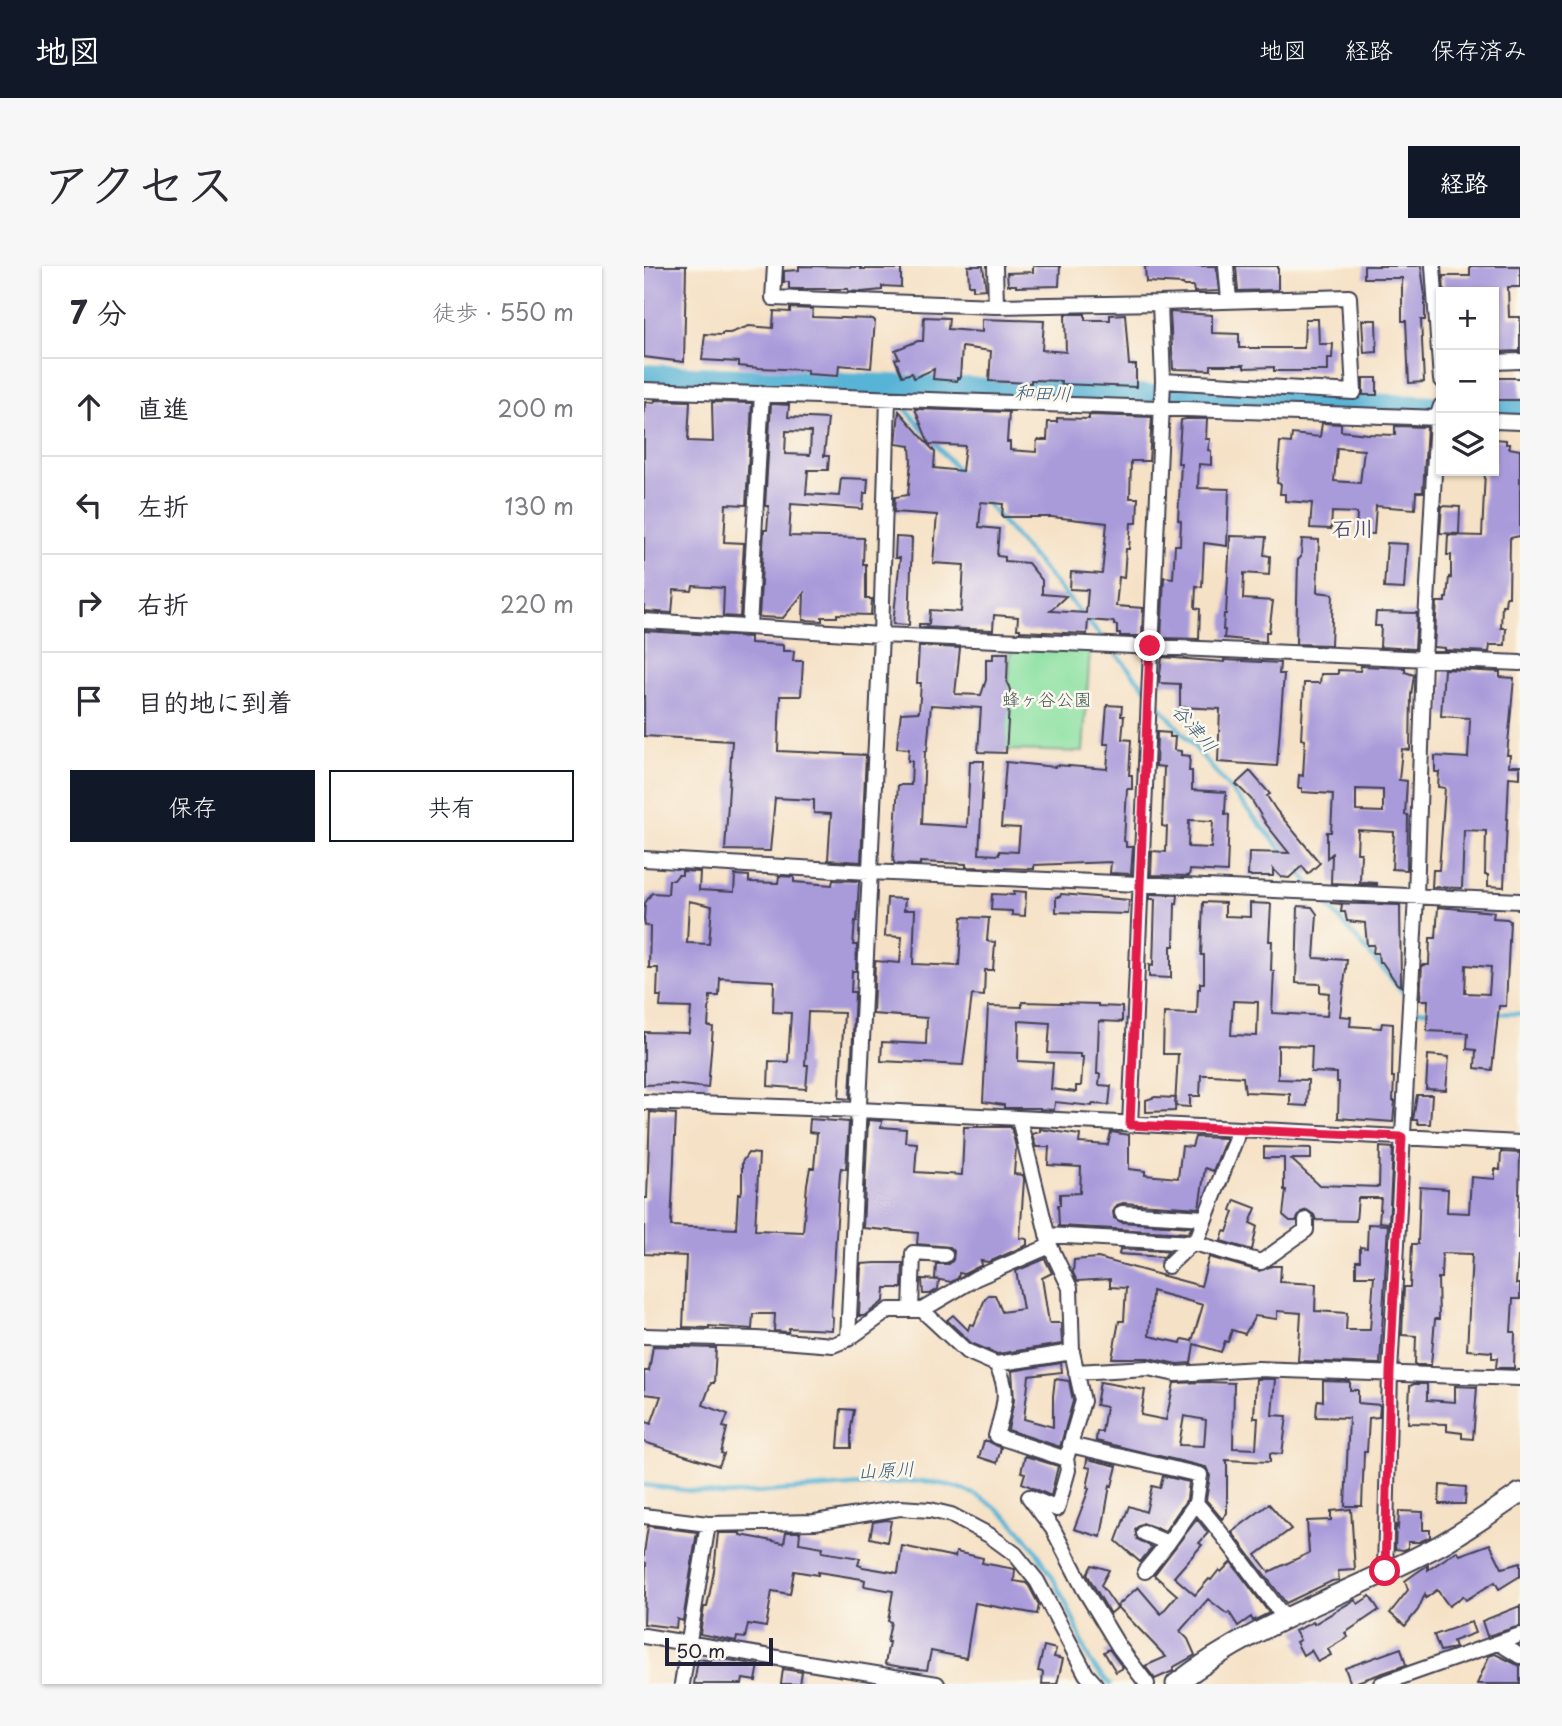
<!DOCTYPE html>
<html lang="ja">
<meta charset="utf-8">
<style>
body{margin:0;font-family:"Playpen Sans","Klee One",sans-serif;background:#f7f7f7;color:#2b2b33}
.controls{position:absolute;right:21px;top:21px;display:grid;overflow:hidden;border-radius:0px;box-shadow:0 2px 5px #0004}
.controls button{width:63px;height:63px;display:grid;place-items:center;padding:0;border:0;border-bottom:2px solid #e1e1e2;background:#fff;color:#2b2b33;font:35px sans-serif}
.scale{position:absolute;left:21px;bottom:18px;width:108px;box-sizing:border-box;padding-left:7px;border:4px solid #22223b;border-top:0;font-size:19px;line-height:24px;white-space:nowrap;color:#22223b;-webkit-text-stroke:5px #fbf7ec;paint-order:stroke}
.stop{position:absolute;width:21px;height:21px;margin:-16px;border:5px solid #e11d48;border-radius:50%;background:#fff}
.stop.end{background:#e11d48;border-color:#fff;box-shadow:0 2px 7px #0008}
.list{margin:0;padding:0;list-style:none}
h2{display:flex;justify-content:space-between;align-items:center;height:91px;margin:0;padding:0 28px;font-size:30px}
h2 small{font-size:23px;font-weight:400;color:#7c7c81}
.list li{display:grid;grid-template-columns:46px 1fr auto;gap:21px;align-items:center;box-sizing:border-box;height:98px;padding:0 28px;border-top:2px solid #e1e1e2}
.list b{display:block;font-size:26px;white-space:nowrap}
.list em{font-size:23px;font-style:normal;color:#7c7c81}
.actions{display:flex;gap:14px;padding:21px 28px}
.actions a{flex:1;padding:16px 0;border:2px solid #111827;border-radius:0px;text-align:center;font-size:24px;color:#111827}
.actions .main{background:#111827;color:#fff}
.icon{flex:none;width:38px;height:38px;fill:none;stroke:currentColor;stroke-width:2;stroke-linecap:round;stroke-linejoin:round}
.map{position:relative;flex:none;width:876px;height:1418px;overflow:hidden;border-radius:0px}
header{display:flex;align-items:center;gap:42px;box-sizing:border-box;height:98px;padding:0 35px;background:#111827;color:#fff}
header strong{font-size:33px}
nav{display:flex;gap:38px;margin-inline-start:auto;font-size:24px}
.intro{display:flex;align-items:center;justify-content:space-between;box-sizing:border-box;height:168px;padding:0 42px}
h1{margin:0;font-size:49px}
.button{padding:18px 32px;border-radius:0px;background:#111827;color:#fff;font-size:24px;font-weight:700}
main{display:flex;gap:42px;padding:0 42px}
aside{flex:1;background:#fff;border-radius:0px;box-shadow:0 2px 5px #0004}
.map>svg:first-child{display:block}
.green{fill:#8ce1a3;stroke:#57826f;stroke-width:2}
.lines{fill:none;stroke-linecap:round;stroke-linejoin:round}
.stream{stroke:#58b4d6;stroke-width:4.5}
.river{stroke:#58b4d6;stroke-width:26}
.building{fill:#a99ada;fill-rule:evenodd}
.minor-casing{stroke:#423f50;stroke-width:18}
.tertiary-casing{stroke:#423f50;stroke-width:23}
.minor{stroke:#fff;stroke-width:14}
.tertiary{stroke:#fff;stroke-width:19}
.route{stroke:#e11d48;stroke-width:9}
.labels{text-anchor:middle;stroke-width:5;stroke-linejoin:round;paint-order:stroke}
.park-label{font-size:18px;fill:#425b5a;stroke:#fbf7ec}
.water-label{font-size:19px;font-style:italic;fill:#385c79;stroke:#fbf7ec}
.quarter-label{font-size:21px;font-weight:bold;fill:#514c73;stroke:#fbf7ec}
</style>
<header>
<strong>地図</strong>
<nav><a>地図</a><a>経路</a><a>保存済み</a></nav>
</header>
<div class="intro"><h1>アクセス</h1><a class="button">経路</a></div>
<main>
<aside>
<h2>7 分<small>徒歩 · 550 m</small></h2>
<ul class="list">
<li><svg class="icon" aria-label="ahead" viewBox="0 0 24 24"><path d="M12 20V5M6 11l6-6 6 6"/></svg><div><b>直進</b></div><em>200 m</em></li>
<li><svg class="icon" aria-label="left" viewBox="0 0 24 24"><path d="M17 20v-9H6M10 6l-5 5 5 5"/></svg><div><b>左折</b></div><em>130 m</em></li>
<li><svg class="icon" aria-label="right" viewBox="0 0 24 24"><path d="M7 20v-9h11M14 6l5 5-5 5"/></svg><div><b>右折</b></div><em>220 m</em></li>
<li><svg class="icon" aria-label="arrive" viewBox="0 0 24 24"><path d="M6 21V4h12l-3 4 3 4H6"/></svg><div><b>目的地に到着</b></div></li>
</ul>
<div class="actions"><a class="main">保存</a><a>共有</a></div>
</aside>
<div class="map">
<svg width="876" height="1418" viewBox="0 0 876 1418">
<rect width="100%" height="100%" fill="#fbf7ec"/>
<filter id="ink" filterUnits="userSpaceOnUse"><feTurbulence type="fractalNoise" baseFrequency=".0143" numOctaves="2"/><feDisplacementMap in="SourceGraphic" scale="14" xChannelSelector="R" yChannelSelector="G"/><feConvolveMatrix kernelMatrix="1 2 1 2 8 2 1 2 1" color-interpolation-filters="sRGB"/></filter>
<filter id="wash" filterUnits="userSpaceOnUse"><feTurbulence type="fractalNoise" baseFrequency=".00686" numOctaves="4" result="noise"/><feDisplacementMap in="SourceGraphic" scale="28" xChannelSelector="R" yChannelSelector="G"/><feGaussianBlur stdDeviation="1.57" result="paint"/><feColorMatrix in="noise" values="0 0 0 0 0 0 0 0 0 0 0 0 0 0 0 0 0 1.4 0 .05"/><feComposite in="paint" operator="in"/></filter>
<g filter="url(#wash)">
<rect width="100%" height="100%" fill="#f5e1c5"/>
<path class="green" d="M367,380L446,384L439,486L360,484Z"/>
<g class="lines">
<path class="stream" d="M241,119L250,130
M256,136L282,167
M290,176L318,209
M340,234L460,374
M468,383L501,422
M508,431L643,590
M651,600L670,623
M675,629L763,731
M770,741L772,744L788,745
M849,747L876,748
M0,1219L79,1229L277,1215C292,1217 306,1218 320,1224C374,1244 407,1303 429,1353C436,1367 439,1385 448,1398C453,1405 460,1411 466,1418"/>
<path class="river" d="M0,111L797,143
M850,145L876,146"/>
</g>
<g id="blocks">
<path class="building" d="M0,0H42L40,96L0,91Z
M155,0L217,1V3H257V21L238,20V24L218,26L204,25V23H145V16H140V5L155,4Z
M324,0H339L342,23L329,24V19H325Z
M389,0H416L415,20L372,21V19H364L363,7L389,6Z
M501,0H572L575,25L550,26L549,20H540L539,18L502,16Z
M592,0H634V24L594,25Z
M720,0H777L781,30V54H777L780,116L765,117L762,55H758V12H720Z
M826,0H876V21H864L865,51H876V85L853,86V62H850V26H800L799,10H826Z
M146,42L169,43L168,51L229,53L231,55L227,102L195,99L194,110L163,108V104L115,102L95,100V96L58,94L61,68L78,69V67H86L105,60L129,62L130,45L146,46Z
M526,46L568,49V67L595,68V82H660L661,53H674L675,78H689L688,92H684V105H630V101L600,102V99H567V104L529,103Z
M421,48H441V54H466V49L481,48L485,99H492V121L417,118V115L387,114V117L345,115L347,85L318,81L316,112H313V115L289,113L290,103L270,112L268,107L258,110L251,93L255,92L251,84L274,75H279L280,51L305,52L304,63L338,66V53L400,55L398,84L422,86Z
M718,54H732L733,86L720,87Z
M719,112H733V129H719Z
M850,112H876V134H850Z
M11,134L46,135L44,175L69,176L68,136L108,137L102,239L82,238L80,276L100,277L96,351L79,350L80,322L49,320L48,325L30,324L28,347L0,345V152L1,136L10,137Z
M127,138L145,139L144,151L184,153L180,190H185L184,204H164L162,228L195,230L197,212L224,213L223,227H220L219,243L147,238L145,270L220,272L219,298H222V333H228L227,349L193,348V351H178V355L159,354L160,327L139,352L115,351L120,264H123L125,240H121ZM142,165L167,166L166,189L141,188Z
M271,143L365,146L363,176H366V184L392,186L393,174H403L404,156H413V152L445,153V149L508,151L505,195H487L486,232H494L493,257H487L485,283H482L480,312L475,311L472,340L499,342L498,370H476V367H473V359H470V356L444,354L443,368L376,365V363H373L374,351L350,349L349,364L275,361V358H285L286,344L317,346L320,299L289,297L293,249L250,246L251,231L264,229L267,195L266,180L252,178L255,145L291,186L290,202L318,205L321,180L285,178ZM337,236L359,238L358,251H408L463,257L458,308L427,306L426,323L444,324L442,347L406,345L422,330L398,328V314L384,297L361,295V291L353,290L355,263L335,261Z
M542,153H563L562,173H566L564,184L567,185V199L555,198L554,222L585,223L583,280L560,277L558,321L552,320L551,342L556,343L555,373L517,372L520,311L529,312L531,279H536L537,255L534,254L537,197H534L537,154Z
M678,157L697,158V165L724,168L751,169V160L783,161L779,226H772L771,243L732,240L730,268L712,267L713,247L688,246L687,263L666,262L668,237L641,235V228H636L637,218L633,217L636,176L647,177L648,168L676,171ZM693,182L720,184L716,217L690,215Z
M850,173L862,174V178H866L865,182L876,184V270L866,272L865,331H862L861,339H858L857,362H862L861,379H846L845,386L801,384V382L790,381L793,336H801V332H803L805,311L807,312V289H803L804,269L838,270L841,205H850Z
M798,240L816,241L815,268L796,267Z
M586,270L622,271L620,289L626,290L625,309L600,307L599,333L629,335L625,366H622V376L580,372L581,364H579L580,348H582Z
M252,271L268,272L265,359L249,358L256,292H251Z
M658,273L675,274L673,326L689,328L687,379L652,378L654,294L657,291Z
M743,277L763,278L760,323L740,322Z
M732,346L773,347L771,383L736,381L737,360H731Z
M0,365L106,371V377L139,379V385H150L149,395H159L157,430H136L134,485L222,489L217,596L184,594L187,548L170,547V534L131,532L126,585L81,584L88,475L0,470Z
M275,380L316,382L311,428L337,429L342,414V393H349V387H364L363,415L366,424L362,487L334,486L337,442L287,439L283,485H281L278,558L323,561L326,495H340L335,588L355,589V585L374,586L376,562L357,561L362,496L411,501L412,499L463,503L465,478H460L463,439L478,440L477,450H480L478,473L487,474L485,509H488V523H483L480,575L482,576V581H489L487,608L466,607L467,596L390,599V603L322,601V598L276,596V599L251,598L249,594L254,519H267L268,495H264L265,483L253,482L254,469L257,447L275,446L277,417H273Z
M518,391L580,396V394L636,397L635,408H640L633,500L574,496L576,443L536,441V418L515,417Z
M717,400L761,402V406L770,409L767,429L766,484L758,483L755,514L763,515L761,549H764L763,604L748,603L750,566L714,564L713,587H717L716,616L733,617V619L687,617L688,588L683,592V566H687L689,528L658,526V522H654L655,509L659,510L661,474L657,473L660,417H676L677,408H694V404L716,405ZM712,523L739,524V546L712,545Z
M800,403L856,406V411L870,412L863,489H866L865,500H876V512L865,511L860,621L844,620V609H841L842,565L820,564L818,622L788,621L789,604H795L801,522L794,521L795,506H791V490L824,492L826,454L825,452L797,450Z
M513,466L526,467V471H531L530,484L537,485V489L546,490L545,505H548V524L582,526L581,548L585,549L583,606L546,604L545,610L507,609L508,585L522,586L523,561L518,560L520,501L512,500ZM545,554L569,555L567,582L544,581Z
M606,505L626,528L623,530L632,544L676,597L664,608L658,600L645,612L637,611L629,603V610H604L605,586L645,587L622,558L607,533L592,518Z
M38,605L56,606L55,624L90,626L91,609L105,610V616L134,617L135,610L150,611V616L188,619L189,614L215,615L213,655H211L209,679H213L212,705H208L207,726H211L206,833L195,832L200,747L164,746L161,799H164L162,823L124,820L125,795L144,796L147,747L129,746L130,715L76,712L75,730H66L64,760L69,761L64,822L27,818L0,819V766L45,767L47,742L16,741L17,730H13L14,702H5L6,661L1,659L0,653L1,637L8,627L24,628L25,614H30L34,609H38ZM45,635L68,640L65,678L43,677Z
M370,625L382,626L381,650L368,649V645L347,644L348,628L370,629Z
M417,628L485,634L484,648L412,646V631H416Z
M506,628L534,629L533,638L531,637L530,680H527V712L505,711V699L509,700L511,633H506Z
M243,632L261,633L260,644H271L269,698L315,700L318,651L345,652L343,675L351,676L349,704H341L340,730L328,729L319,799L237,795L238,776L282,778L283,752L229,748L231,695L256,697L258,671L241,670Z
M559,636L581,637V650L606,651V637L627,638L625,675H628L627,705H630L628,747L683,750L685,727L676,726V718L652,717L654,640L668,641L673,648L670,692L703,694L696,750L707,751L706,760L737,762L738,757L749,758L748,811H750L749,835H751L749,856L694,852L695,816H693V807L667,806L668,780L634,779V813L664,814L663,840L646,839V828L601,826L599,811L568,809H557L556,830H546V841L531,840L534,788H519L520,747L553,748L554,723H556V717H560V689H557ZM589,735L614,736L613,770L587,769Z
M686,637L756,639L757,720L753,718L738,696H735L734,687H729L730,679H723L721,657L703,655L701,646H697L698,638Z
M794,641L850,646L849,652L863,653L866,655L862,740H855L848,804L831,802L832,784L823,783L824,767L783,765L784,734H776L778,699H785L786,672H792ZM822,699L847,701L845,728L821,727Z
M378,736L454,738V740L478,741V756L455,755L453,808H456L455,819L467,820L465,839L448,838V840L411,836L410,844L396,843V842H360V839L339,836L344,740L378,741ZM375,755L406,757L404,787L436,788V791H439L437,820H432V826L407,823L409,797L374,795Z
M784,789L805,791L802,824L782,823Z
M773,829H788L786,858H774L773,854H769Z
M511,831L532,832L531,845L502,846V834Z
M6,846L32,848L27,960L92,963L94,928H97L98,924V896L104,887L115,888L111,964L159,966L163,918L166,902H170L173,867L165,866L166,853L205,856L202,903L197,902L196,907L187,1050L189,1051L188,1064L145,1062L144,1066L130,1065L131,1048H109L108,1063L65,1060V1062L39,1061L42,990L0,988V932H3Z
M224,854L238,855L237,861L262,863L261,876L273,877L271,906L318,909L320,861H367L372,881L370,908L379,909L380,913L376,972L383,973V979L345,996L337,995L338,999L320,1008L315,1007L314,1012L307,1016L291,1013L292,998H305L309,994L310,985L306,981L273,978L274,967L219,962Z
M396,863L436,869L435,877L464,879L467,866L485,869V903L501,905V909L534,912L538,880L548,881L551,871L582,872L569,905L561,902L555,942L479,937L473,939L469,946L470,952L477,956L548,961L544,967L415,960L414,939H416V928L436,927L437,901L404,899L405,881H392L388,868L396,866Z
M620,881L667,882V893H647L675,919L735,921L736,881L749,882L745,957L735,956L737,932H714L712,955L672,954L670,949L663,944L657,946L652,955H646L639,949L642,924H640V892H620Z
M857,886L876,887L874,972H876V991H874L872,1018H876V1033H869L867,1066H871L870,1102H852L853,1092H848V1086L823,1084L828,988L798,987L797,1012H794L795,1053H791L787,1099H771L772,1070L758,1069L760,1021H766L768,978H774L776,921L804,923L803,946L825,947L827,911L851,913V903L856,904Z
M591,934L612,942L606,957L613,960L608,984L577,975L580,965L583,966L590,946L587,944Z
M724,958L744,959L736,1098L654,1095L657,1047L633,1045V1053L611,1050L601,1068L588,1064L584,1076L581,1075L577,1086L550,1078L547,1097L533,1098L504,1092H468L475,1055H480L482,1022L466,1021V1013L433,1015L429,1007L430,994L454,992L557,1020L565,991L615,1005L628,1000H637L636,1016L672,1018L671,1045L703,1047L702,1064H726L730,1010H712V995H716V981L723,982ZM508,1025L559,1039L548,1075L538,1073L537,1077L505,1070Z
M476,983L525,985L520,991L475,988Z
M401,993L408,1007L398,1012L405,1057H417L418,1078L353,1088L327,1077L303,1054L309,1049L324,1064L326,1058L330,1059L341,1033L345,1029H351L358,1046L379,1043L372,1005Z
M232,997H259L258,1022H241L240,1035L220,1050H215L217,998Z
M278,1013L295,1014L294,1023L286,1028H279Z
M9,1080L72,1082L70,1117H67L59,1139L84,1148L79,1161L83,1162L77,1187L80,1188L75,1200L0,1176V1155L7,1158L17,1130L0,1128V1105H5Z
M417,1097L418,1106L385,1110L380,1153L409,1161V1130L411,1113L425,1115L429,1135L416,1181L364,1164L370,1134L368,1105Z
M612,1113H631L628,1149L643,1150L638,1188L626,1187V1196L581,1194L583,1195V1247L578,1253L562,1234L566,1210L562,1201L452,1175L453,1165L458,1166L462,1141L452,1139L456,1116L501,1124L497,1149L522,1154L530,1117L564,1116L590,1117L589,1182L612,1183L614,1152H610ZM540,1150L562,1154L560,1180L535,1179Z
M679,1115L706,1116V1124H714V1137L736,1139L735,1151L725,1152L723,1186H720L718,1240H701L705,1152L672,1151L673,1137L674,1134L679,1135Z
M770,1118H783V1134L811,1136V1120L833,1121L829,1173L818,1172V1167L803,1165V1158L764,1157L766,1120Z
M197,1143L210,1144L207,1161V1182H194Z
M340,1175H344L357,1182L353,1197L335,1191Z
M381,1190L414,1200L407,1230L378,1217L381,1207L377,1206Z
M443,1193L473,1200L468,1220L466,1219L457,1271L430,1263L445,1223L443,1222L447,1202L442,1201Z
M519,1210L545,1216L543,1233L521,1265L499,1257L491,1263L493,1273L508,1281L496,1296L472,1275L485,1240L502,1246L508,1220L516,1222Z
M796,1219L822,1221L821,1238H795Z
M625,1238L647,1263L612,1289L625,1306L665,1287L663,1255L687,1254V1245L707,1243L711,1304L694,1305L695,1314L688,1315L642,1337L588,1266Z
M755,1245L779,1246V1264H786V1271L775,1276H764V1282L760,1284L751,1283L752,1258L754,1262Z
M553,1253L564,1267L555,1277L558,1279L530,1311L551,1329L565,1313L567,1314L575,1304L577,1306L587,1296L625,1347L609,1355L607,1351L594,1360L585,1346L583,1348L564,1333L536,1365L544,1373L551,1389L530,1401L529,1405L511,1413L501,1400L522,1391L473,1340L494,1321L517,1348L533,1329L510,1309Z
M243,1254L247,1255L243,1276L226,1272L229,1256Z
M4,1260L53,1266L39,1355L33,1353L32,1362L0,1358L2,1297L0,1296V1287Z
M142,1266H156L155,1277L179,1281L178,1286L216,1292L214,1299L219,1301L254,1307L258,1280L311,1291L312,1286L339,1292L338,1297L371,1303L370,1315L382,1317L385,1320L395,1339L393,1348L331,1337L322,1392L287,1385L283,1404L257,1401L241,1398L245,1376H243L247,1356L244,1355L249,1325L220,1320L221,1314L218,1313L174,1306V1309L150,1305L146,1328L128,1325L122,1361L104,1358L101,1372L93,1371L92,1375L56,1368L60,1341H63L70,1305L74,1267H96V1269L140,1277Z
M846,1278L858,1302L876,1297V1310L855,1323L851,1316L822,1334L819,1330L805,1340L793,1324L782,1332L781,1328L774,1344L761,1360L746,1347L764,1324L761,1315L772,1307L784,1299V1304L813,1285L816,1289Z
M448,1299L465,1304L457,1319L473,1342L466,1348L443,1308Z
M726,1330L735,1344L701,1367L704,1371L684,1383L687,1389L674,1396L667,1384L659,1389L652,1376L656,1374L651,1365L669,1356L670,1358L709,1335L711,1334L714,1338Z
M876,1340V1360L843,1370L838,1355Z
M827,1356L831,1367L809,1375L811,1382L796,1385L790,1369Z
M400,1380L412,1383L410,1391L419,1393L413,1418H398L399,1406L394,1405Z
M757,1382L762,1399L707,1418L701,1402Z
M465,1383L479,1402L472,1406L460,1386Z
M851,1388L876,1400V1418H833L845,1390Z
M67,1391L115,1399L112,1415L99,1413L98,1418H50L54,1393L67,1395Z
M139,1403L158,1406L156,1418H137Z"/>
</g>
</g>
<g filter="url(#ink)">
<use href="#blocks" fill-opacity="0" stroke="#423f50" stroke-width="2"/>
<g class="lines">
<g class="minor-casing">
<path id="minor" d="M131,0L129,32L352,40L516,37L519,115L486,859
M351,0L352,40
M582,0L585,34
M789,0L797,114
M516,37L705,31L710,126L519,115
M850,96L876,95
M0,124L797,152
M850,155L876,156
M0,355L237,369L876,397
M105,361L118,127
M0,593L225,606L876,635
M0,836L215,844L876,877
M375,853L406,980L426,1022L428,1086L439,1135L426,1179L556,1209L552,1237C584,1273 610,1313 640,1351
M478,947L561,952
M403,969L550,977L617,996L662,964V954
M524,1000L554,971L592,872V863
M267,1044L269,987L301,989
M278,1044L332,1012L406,980
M0,1070L113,1073L189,1079L204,1073L245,1044H278L322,1085L352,1098L428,1086
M204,1073L237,369L244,132
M352,1098C367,1126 360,1140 352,1170L422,1193L424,1186
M432,1106L504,1102L532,1108L614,1103L876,1112
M422,1193L424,1204L413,1243L385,1231L409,1263L440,1323L475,1381L503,1418
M0,1250L64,1258L171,1256L256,1242L286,1244L307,1249L345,1269L371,1288L393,1315L442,1408L451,1418
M500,1267L524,1277
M501,1305L524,1277L552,1237
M741,1305L746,1106L772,630L780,393L793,152L797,140
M0,1370L293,1418
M855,1377L876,1390
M38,1418L64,1258
M737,1418L876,1369"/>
</g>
<g class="tertiary-casing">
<path id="tertiary" d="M532,1418C611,1356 708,1327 796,1279C823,1264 850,1245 876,1227"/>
</g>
<use href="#minor" class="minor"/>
<use href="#tertiary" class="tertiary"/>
</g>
</g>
<g class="lines" filter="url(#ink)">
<path class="route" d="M506,380L486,859L758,871L746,1106L741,1305"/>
</g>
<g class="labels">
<g class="park-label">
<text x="403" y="440">蜂ヶ谷公園</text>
</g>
<g class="water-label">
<text transform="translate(399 127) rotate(2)" y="7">和田川</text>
<text transform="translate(551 462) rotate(50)" y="7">谷津川</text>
<text transform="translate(242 1204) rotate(-3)" y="7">山原川</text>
</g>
<g class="quarter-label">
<text x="709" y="270">石川</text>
</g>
</g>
</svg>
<div class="controls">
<button>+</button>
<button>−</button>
<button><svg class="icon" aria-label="layers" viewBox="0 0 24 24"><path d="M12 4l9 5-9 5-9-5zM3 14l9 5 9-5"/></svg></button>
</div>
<div class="scale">50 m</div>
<div class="stop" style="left:741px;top:1305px"></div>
<div class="stop end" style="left:506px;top:380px"></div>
</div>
</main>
